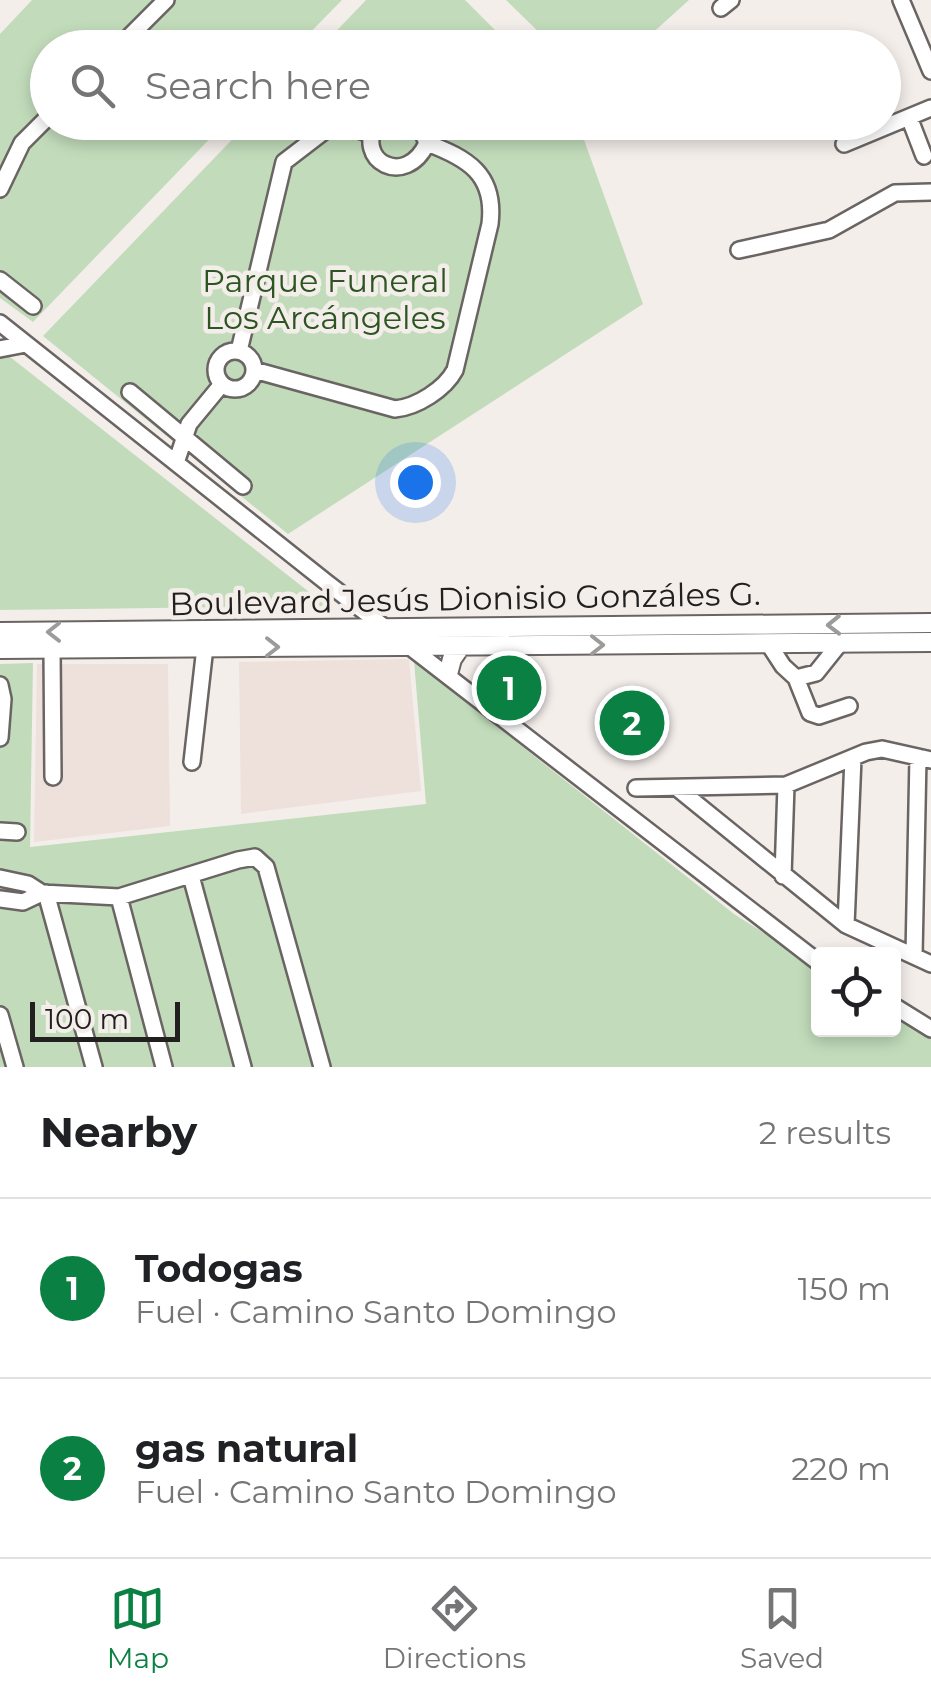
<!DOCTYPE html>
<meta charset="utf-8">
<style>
body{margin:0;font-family:Montserrat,sans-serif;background:#f6f6f6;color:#202124}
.controls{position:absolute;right:30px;bottom:30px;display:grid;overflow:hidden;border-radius:10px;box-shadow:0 5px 15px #0003}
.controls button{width:90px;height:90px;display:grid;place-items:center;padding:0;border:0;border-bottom:2px solid #e0e0e0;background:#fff;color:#202124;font:50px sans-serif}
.scale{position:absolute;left:30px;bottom:25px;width:150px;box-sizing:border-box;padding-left:10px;border:5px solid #22201f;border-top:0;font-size:28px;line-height:35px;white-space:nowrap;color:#22201f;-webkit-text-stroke:8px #f4eeeb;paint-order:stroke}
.you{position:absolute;left:415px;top:482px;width:35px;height:35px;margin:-25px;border:8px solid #fff;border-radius:50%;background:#1a73e8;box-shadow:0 0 0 15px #1a73e833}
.badge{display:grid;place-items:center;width:65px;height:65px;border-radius:50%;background:#0b8043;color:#fff;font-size:32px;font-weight:700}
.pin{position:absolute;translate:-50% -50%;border:5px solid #fff;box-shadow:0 2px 10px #0006}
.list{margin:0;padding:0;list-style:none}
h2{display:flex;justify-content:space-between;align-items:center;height:130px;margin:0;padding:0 40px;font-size:42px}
h2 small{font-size:32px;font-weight:400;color:#757577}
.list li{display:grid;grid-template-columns:65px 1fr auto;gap:30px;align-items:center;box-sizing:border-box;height:180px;padding:0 40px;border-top:2px solid #e0e0e0}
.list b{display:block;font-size:38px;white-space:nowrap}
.list p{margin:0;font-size:32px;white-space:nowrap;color:#757577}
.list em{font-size:32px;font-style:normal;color:#757577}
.icon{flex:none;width:55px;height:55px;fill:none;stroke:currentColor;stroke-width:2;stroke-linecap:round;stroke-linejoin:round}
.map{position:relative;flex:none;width:931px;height:1067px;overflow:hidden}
.search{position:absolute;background:#fff;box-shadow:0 5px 15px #0003;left:30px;right:30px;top:30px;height:110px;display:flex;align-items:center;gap:25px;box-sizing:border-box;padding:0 35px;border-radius:55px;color:#757577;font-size:38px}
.sheet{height:490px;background:#fff}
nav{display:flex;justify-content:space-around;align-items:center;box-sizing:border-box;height:140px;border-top:2px solid #e0e0e0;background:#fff;font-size:28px;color:#757577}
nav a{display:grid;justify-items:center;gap:5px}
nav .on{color:#0b8043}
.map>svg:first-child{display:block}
.built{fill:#eee0da}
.green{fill:#c2dcbb}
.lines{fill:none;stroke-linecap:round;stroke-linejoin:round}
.minor-casing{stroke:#6a6563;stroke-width:20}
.major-casing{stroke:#6a6563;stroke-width:22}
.minor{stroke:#fff;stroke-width:15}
.major{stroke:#fff;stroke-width:18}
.oneway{stroke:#9c9b9a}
.labels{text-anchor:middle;stroke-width:9;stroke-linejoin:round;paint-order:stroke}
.park-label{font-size:32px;fill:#2c5521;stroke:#f4eeeb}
.street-label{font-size:32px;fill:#22201f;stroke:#f4eeeb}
</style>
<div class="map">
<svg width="931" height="1067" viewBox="0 0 931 1067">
<rect width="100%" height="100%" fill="#f4eeeb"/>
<path class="built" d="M409,659L421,791L241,814L239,662Z
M37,664H168L170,826L34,842Z"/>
<path class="green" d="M32,0H342L296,47L48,48V122L225,123L33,322L0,298V34Z
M366,0H465L512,47H321Z
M506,0H689L637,47L555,48Z
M248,123H578L643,304L288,534L43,336Z
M0,349L327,606L0,610Z
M414,661L734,914L818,967V1030H894V1015L931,1038V1067H0V664L33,663L30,847L426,804Z"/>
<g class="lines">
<g class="minor-casing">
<path id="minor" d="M901,0L931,71
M721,8L731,0
M118,48L166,0
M909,117L924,156
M377,122C353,161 406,189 427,143L418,122
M844,144L931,108
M0,189L22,143L48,117
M739,250L829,230L895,193L931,192
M0,280L33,306
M0,323L326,582L818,962
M0,349L26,344
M239,351L284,162L331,126L338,124L371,134
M216 370a19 19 0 1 1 38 0a19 19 0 1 1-38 0Z
M254,370L395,409C417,407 445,389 455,370L490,224C496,174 467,158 427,143
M130,392L243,486
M176,463L189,424L222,384
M768,643L783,666L796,678L810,713L819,716L849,706
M52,649L53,777
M796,678L816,673L840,643
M0,685L3,699L0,738
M480,698L508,669
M506,718L527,689L522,681
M192,762L205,647
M636,788L786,785L866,752L882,749L931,760
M677,788L846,925L931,964
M0,831L17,832
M191,876L243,1067
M783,876L786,785
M0,878L28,884L42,893
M46,893L94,1067
M119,897L164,1067
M0,899L23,902L42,893L119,897L238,860L255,857L266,867L322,1067
M846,925L853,758
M914,956L918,757
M894,1006L931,1029
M0,1015L15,1067"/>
</g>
<g class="major-casing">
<path id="major" d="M0,632L931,623
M0,649L931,642
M448,674L452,659L461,646"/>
</g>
<use href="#minor" class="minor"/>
<use href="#major" class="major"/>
</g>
<defs><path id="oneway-chevron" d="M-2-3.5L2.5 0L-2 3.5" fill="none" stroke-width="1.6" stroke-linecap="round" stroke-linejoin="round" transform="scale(2.5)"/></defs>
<g class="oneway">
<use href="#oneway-chevron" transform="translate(834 625) rotate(179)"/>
<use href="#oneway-chevron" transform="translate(54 632) rotate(-180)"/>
<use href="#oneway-chevron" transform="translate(597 645)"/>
<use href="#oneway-chevron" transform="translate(272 647)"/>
</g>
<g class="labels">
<g class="park-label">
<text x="325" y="292">Parque Funeral<tspan x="325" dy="37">Los Arcángeles</tspan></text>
</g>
<g class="street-label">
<text transform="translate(465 599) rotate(-1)" y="11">Boulevard Jesús Dionisio Gonzáles G.</text>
</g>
</g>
</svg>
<div class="controls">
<button><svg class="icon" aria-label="locate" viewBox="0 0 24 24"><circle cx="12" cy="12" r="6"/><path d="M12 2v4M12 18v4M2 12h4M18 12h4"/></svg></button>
</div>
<div class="scale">100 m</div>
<div class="you"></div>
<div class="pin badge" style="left:509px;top:688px">1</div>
<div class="pin badge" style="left:632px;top:723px">2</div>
<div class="search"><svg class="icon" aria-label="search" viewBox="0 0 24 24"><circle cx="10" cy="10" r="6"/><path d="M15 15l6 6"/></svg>Search here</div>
</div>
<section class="sheet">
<h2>Nearby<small>2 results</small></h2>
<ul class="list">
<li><span class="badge">1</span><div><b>Todogas</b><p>Fuel · Camino Santo Domingo</p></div><em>150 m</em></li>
<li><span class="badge">2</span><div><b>gas natural</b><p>Fuel · Camino Santo Domingo</p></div><em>220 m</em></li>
</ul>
</section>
<nav>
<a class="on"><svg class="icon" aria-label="map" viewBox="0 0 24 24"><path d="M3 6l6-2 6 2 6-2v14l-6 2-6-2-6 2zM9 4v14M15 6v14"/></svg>Map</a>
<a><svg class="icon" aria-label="directions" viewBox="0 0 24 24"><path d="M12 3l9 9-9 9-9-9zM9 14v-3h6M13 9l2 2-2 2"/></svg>Directions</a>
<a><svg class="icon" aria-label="saved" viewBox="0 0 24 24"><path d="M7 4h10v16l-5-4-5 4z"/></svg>Saved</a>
</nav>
